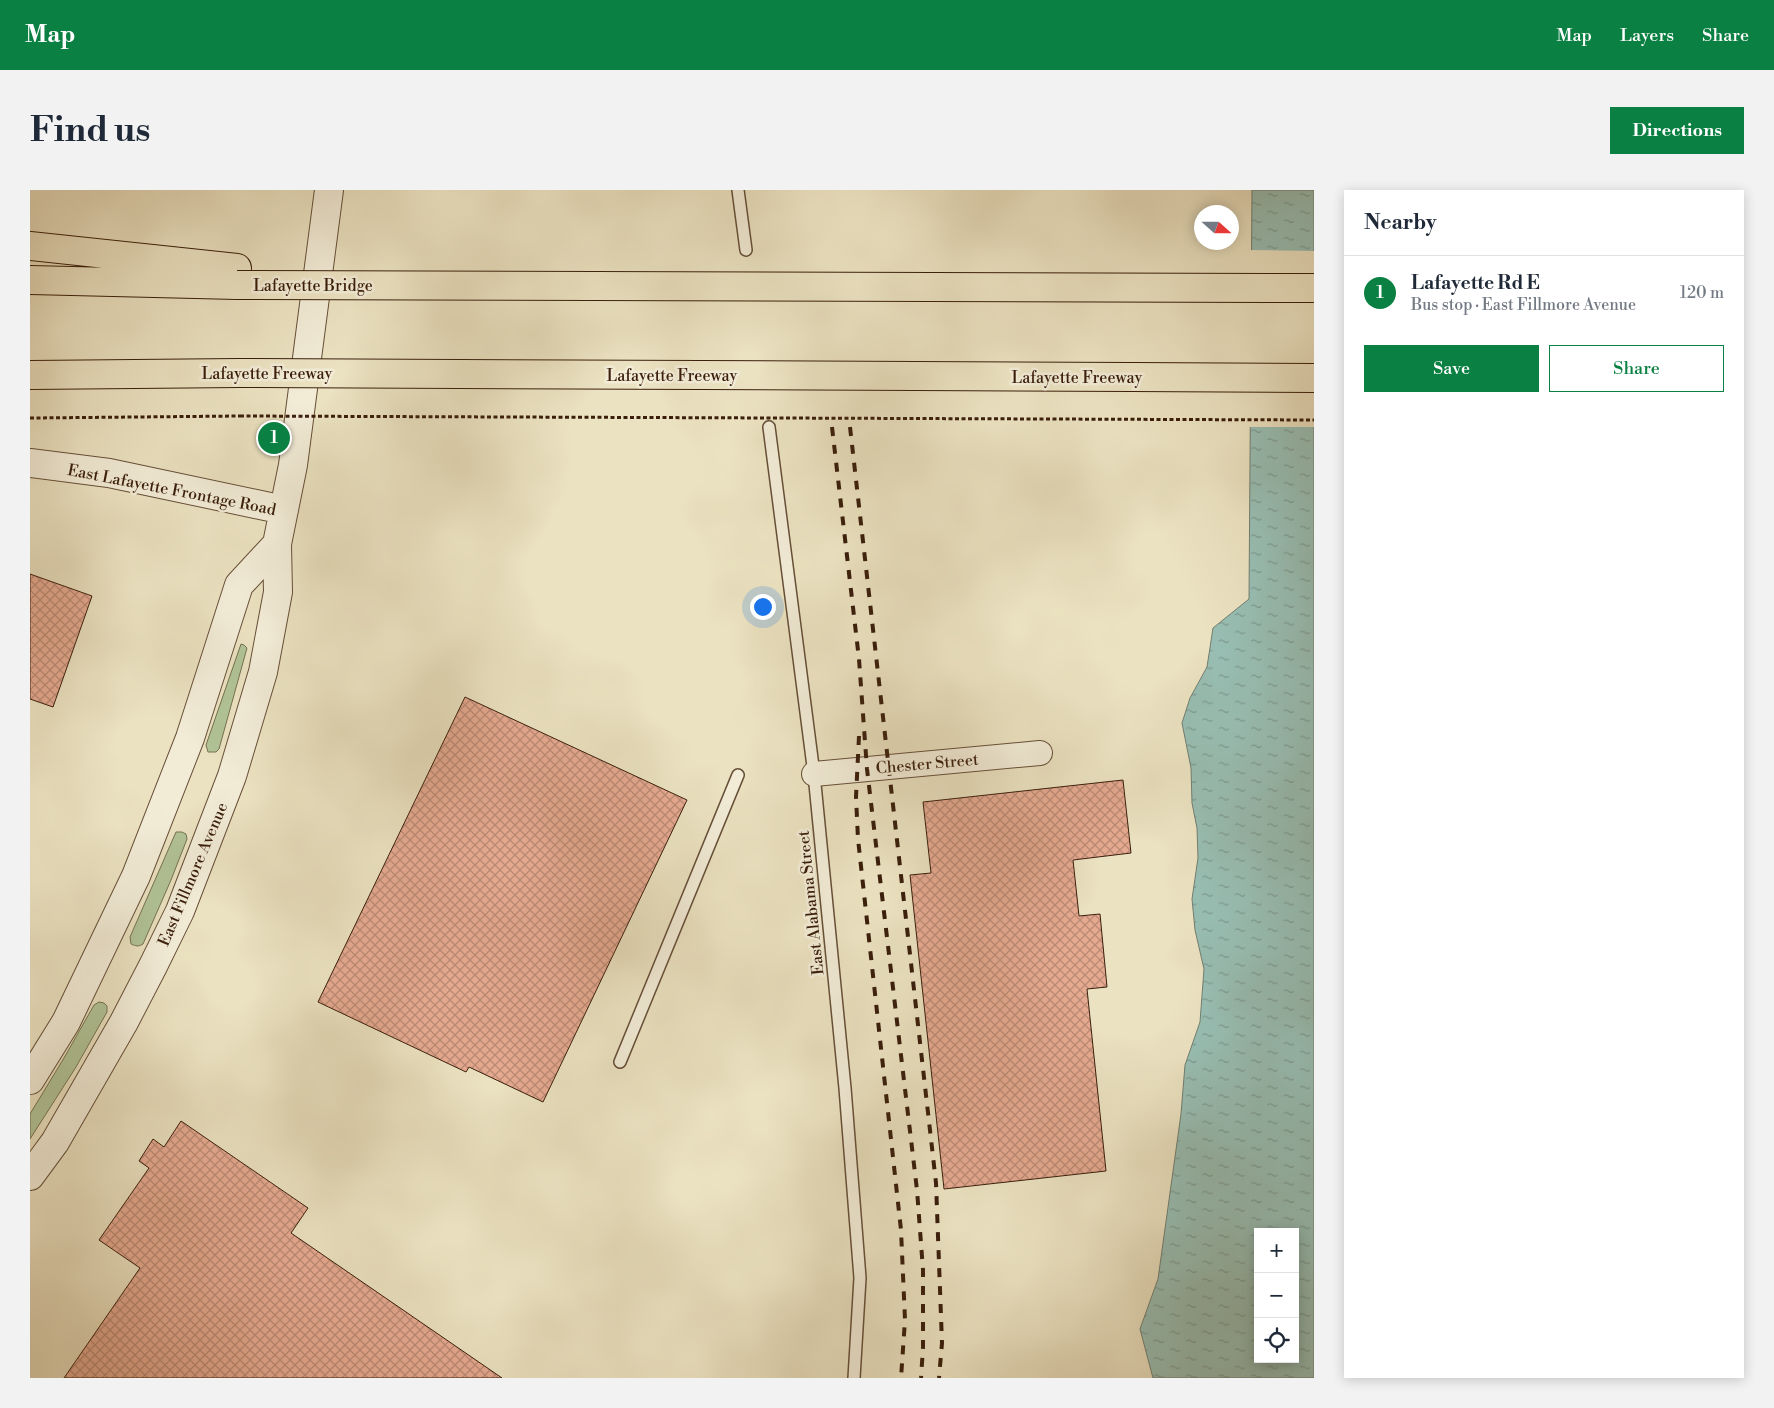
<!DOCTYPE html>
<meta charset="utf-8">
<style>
body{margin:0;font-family:"Libre Bodoni",serif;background:#f2f2f3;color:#1f2937}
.controls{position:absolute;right:15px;bottom:15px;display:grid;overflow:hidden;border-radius:0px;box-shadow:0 2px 12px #0003}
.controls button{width:45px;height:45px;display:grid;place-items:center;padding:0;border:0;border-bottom:1px solid #e0e1e3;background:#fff;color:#1f2937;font:25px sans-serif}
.compass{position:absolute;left:1164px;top:15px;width:45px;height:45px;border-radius:50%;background:#fff;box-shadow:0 2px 12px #0003;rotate:111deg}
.you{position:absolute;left:732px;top:416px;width:18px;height:18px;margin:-12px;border:4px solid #fff;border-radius:50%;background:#1a73e8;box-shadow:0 0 0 8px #1a73e833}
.badge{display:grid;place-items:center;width:32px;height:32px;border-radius:50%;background:#0b8043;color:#fff;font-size:16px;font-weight:700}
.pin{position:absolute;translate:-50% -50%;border:2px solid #fff;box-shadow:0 1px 5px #0006}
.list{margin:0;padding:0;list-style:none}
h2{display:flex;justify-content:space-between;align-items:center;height:65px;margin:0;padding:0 20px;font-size:21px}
h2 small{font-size:16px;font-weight:400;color:#747a83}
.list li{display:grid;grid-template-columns:32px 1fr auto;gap:15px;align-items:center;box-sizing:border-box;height:75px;padding:0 20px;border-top:1px solid #e0e1e3}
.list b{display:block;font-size:19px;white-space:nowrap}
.list p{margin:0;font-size:16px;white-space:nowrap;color:#747a83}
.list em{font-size:16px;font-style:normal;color:#747a83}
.actions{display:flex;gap:10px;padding:15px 20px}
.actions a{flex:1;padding:11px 0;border:1px solid #0b8043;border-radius:0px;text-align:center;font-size:18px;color:#0b8043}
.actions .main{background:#0b8043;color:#fff}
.icon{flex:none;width:28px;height:28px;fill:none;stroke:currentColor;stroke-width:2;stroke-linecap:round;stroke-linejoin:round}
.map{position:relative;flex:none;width:1284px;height:1188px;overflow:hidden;border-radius:0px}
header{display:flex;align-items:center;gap:30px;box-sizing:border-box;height:70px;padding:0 25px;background:#0b8043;color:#fff}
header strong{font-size:24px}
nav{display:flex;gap:28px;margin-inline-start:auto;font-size:18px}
.intro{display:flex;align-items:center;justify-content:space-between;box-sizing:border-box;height:120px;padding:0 30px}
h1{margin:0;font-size:35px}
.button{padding:12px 22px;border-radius:0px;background:#0b8043;color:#fff;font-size:18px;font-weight:700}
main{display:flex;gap:30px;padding:0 30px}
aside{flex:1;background:#fff;border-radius:0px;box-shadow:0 2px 12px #0003}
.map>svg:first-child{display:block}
.green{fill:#b1c497;stroke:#767151}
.water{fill:url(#water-ripples);stroke:#727e70;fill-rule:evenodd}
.pier{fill:#ebe2c1}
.building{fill:url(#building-cross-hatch);stroke:#3a1e0b}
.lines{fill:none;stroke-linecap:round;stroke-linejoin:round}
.service-casing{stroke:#664f38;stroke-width:14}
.minor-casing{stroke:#664f38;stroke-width:26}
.tertiary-casing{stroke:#664f38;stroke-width:30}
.motorway-casing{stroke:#3a1e0b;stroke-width:30}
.path{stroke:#3a1e0b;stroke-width:3;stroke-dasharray:4 2.5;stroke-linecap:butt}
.service{stroke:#f2ecd7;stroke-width:11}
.minor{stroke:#f2ecd7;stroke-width:24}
.tertiary{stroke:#f2ecd7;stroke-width:28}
.motorway{stroke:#ebe2c1;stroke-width:28}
.rail{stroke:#3a1e0b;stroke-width:4;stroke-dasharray:9 9;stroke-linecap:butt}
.motorway-bridge-casing{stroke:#3a1e0b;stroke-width:30;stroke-linecap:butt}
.path-bridge{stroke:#3a1e0b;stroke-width:3;stroke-dasharray:4 2.5;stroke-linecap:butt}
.motorway-bridge{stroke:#ebe2c1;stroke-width:28}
.labels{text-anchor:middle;stroke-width:5;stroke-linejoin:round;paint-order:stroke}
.street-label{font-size:16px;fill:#3a1e0b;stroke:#f2ecd7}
</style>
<header>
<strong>Map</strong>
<nav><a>Map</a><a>Layers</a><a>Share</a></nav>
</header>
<div class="intro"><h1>Find us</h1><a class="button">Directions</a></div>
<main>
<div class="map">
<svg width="1284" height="1188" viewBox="0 0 1284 1188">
<defs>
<pattern id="water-ripples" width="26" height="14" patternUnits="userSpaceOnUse" patternTransform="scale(1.25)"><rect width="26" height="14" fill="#98beb3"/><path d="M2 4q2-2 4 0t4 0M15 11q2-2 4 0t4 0" fill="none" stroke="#7d9a90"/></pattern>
<pattern id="building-cross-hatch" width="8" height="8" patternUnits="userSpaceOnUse" patternTransform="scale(1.25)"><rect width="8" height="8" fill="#e6aa91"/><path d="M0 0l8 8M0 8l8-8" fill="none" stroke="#bb8a75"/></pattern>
</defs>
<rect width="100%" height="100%" fill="#ebe2c1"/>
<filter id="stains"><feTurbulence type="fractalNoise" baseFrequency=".004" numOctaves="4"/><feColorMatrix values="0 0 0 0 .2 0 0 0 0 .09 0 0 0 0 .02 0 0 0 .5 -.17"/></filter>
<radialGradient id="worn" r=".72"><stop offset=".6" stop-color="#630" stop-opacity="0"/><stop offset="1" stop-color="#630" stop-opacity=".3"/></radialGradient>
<path class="green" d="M211,454L214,455L217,458L189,559L186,562H178L176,555Z
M146,642H152L156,644L157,649L141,690L113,754C108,757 106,756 101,754L100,747Z
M69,812L74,813L77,816V822L46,877L0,949V924L34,868L64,815Z"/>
<path class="water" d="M1222,0H1284V1188H1123L1110,1139L1128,1089L1151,924L1155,875L1170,832L1174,779L1165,740L1162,709L1168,668L1167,638L1162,613L1161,578L1152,533L1160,508L1177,477L1183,438L1219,409ZM1228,1042H1265V1169H1228Z"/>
<path class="pier" d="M1219,60L1284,61V237H1218Z"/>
<path class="building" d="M0,384L62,406L23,517L0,509Z
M435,507L657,610L513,912L439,877L436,882L288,812Z
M1093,590L1101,663L1043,670L1049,726L1070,724L1077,797L1057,799L1076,981L914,999L880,685L901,683L893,612Z
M151,931L278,1018L261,1043L472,1188H34L110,1078L69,1050L119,978L109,971L123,949L134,957Z"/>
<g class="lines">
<g class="service-casing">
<path id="service" d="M708,0L716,60
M739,237L784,584L815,898L830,1088L824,1188
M590,872L708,585"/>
</g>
<g class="minor-casing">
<path id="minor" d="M784,584L1010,563"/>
</g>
<g class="tertiary-casing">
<path id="tertiary" d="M0,273L79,283L254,320
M0,890L36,832L106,686L160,548L209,395L247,354
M0,986L25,952L94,832L123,776L150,721L202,586L233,482L248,402L247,354L263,275L299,0"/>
</g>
<g class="motorway-casing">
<path id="motorway" d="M0,56L207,78
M0,90L207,95
M0,185L209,183
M1102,187L1284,188"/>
</g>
<path class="path" d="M0,228L210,226"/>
<use href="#service" class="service"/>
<use href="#minor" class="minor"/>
<use href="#tertiary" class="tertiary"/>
<use href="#motorway" class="motorway"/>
<path class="rail" d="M802,237L829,469L837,579L887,1000L893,1080V1158L891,1188
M820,237L906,993L912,1153L909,1188
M829,546L826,607L828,649L871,1040L875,1130L871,1188"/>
<g class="motorway-bridge-casing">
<path id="motorway-bridge" d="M207,95L1284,98
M209,183L1102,187"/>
</g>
<path class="path-bridge" d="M210,226L1284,230"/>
<use href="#motorway-bridge" class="motorway-bridge"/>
</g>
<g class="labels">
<g class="street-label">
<text x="283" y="101">Lafayette Bridge</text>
<text x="237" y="189">Lafayette Freeway</text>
<text x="642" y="191">Lafayette Freeway</text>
<text x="1047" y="193">Lafayette Freeway</text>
<text transform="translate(142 299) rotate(11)" y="6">East Lafayette Frontage Road</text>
<text transform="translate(897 573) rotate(-5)" y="6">Chester Street</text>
<text transform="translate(162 684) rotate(-67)" y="6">East Fillmore Avenue</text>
<text transform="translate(780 713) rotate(-96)" y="6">East Alabama Street</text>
</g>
</g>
<rect width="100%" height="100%" filter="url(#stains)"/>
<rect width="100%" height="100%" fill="url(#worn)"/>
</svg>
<div class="controls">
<button>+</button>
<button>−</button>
<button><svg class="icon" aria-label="locate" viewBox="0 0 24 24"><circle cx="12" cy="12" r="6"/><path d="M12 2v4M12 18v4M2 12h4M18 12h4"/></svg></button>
</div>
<svg class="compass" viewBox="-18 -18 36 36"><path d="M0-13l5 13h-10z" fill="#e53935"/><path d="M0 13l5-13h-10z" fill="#747a83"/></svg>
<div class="you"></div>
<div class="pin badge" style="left:244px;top:248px">1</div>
</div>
<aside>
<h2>Nearby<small></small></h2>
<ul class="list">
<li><span class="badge">1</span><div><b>Lafayette Rd E</b><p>Bus stop · East Fillmore Avenue</p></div><em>120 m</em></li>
</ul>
<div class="actions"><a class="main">Save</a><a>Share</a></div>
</aside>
</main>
